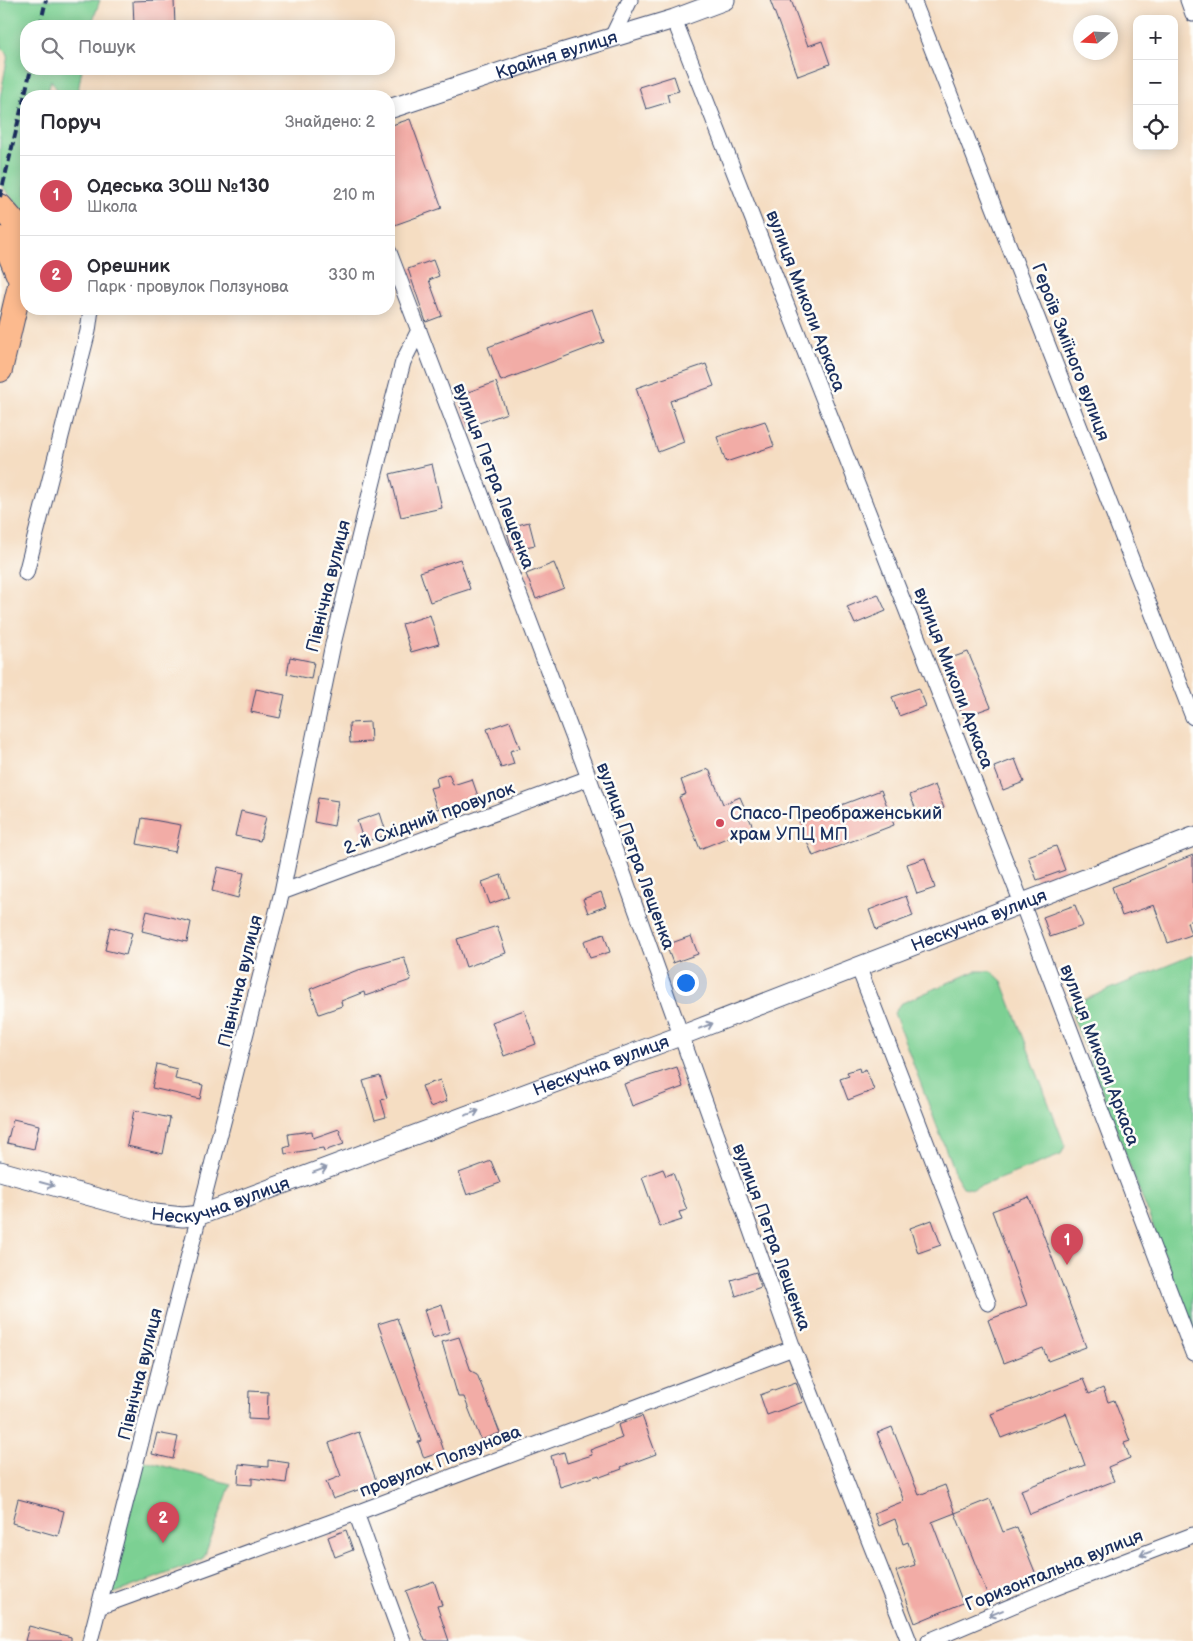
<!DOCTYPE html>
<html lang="uk">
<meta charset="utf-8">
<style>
body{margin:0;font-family:"Balsamiq Sans",sans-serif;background:#f7f7f7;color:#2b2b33}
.controls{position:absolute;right:15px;top:15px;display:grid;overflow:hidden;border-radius:10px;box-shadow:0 2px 12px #0003}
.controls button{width:45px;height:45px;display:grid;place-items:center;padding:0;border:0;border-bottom:1px solid #e1e1e2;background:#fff;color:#2b2b33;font:25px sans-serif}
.compass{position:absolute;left:1073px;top:15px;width:45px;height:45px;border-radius:50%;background:#fff;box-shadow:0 2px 12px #0003;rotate:252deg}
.you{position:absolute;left:685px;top:982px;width:18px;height:18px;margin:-12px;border:4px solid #fff;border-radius:50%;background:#1a73e8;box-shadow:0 0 0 8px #1a73e833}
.badge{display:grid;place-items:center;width:32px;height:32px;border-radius:50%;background:#d1495b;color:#fff;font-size:16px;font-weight:700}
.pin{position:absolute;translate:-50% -41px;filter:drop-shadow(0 1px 2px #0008)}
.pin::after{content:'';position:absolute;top:26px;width:18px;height:15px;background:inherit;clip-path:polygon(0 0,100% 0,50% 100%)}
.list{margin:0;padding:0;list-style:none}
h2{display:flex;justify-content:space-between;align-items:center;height:65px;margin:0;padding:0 20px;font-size:21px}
h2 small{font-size:16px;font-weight:400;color:#7c7c81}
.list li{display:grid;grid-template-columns:32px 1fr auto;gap:15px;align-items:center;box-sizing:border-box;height:80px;padding:0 20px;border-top:1px solid #e1e1e2}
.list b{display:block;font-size:19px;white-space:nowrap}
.list p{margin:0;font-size:16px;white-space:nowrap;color:#7c7c81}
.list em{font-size:16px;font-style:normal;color:#7c7c81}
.icon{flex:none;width:28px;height:28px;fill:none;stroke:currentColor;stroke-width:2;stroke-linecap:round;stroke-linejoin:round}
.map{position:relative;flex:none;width:1193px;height:1641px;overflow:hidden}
.search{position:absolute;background:#fff;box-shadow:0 2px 12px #0003;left:20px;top:20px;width:375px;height:55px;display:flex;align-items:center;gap:12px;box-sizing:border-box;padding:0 18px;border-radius:20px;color:#7c7c81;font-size:19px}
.panel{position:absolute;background:#fff;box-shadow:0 2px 12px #0003;left:20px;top:90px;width:375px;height:225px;border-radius:20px}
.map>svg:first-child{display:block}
.green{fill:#7bd093;stroke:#4b8078}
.building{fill:#f2aca6}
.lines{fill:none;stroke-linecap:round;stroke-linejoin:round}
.minor-casing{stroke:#3c496d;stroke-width:17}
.tertiary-casing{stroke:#3c496d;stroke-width:21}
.primary-casing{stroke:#3c496d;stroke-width:26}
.minor{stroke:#fff;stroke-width:15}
.tertiary{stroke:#fff;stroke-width:19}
.primary{stroke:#fcba8e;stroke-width:24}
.rail{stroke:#1b2f5e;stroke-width:4;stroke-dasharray:8 4;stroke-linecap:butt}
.oneway{stroke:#8d97ae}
.poi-dot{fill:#d1495b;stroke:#fdfcf7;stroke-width:2}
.labels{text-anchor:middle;stroke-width:5;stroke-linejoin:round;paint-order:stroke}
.street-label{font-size:18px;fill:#1b2f5e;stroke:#fdfcf7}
.poi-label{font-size:18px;fill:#1b2f5e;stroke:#fdfcf7;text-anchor:start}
</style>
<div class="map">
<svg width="1193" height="1641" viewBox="0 0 1193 1641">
<rect width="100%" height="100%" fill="#fdfcf7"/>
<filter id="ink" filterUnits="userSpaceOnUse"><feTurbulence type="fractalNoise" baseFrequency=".02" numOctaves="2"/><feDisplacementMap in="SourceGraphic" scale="10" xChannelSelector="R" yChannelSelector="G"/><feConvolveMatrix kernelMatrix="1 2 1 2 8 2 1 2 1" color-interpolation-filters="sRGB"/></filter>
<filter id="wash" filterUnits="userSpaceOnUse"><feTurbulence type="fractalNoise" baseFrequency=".0096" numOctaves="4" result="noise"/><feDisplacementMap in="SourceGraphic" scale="20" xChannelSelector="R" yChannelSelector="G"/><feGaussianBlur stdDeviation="1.12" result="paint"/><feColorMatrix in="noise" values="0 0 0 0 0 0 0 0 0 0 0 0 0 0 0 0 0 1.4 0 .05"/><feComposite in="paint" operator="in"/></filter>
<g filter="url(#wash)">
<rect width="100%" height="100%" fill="#f5ddc2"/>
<path class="green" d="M0,0H100L91,26H26V69H82L77,96H61L51,80L47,96H26V213L0,184V98L8,55L1,48Z
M1193,955V1331L1069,1006Z
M975,971H991L1002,981L1065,1146L1061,1155L973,1189L963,1187L955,1174L894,1013L900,1004Z
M137,1459L231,1484L203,1560L102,1598Z"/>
<g id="blocks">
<path class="building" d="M160,0H174L175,26H134L133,1Z
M770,0H791L808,46L822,41L830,64L798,76Z
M674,76L679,91L667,94L669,102L646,109L639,87Z
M410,119L442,208L389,227V126Z
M433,260L439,276L429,280L442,316L426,322L408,269Z
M592,309L604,342L501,381L488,347Z
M706,364L714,386L670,401L684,442L658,452L636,388Z
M496,382L507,413L468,427L457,396Z
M765,421L774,446L726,462L717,437Z
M432,464L442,508L401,517L390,474Z
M529,522L535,545L512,550L506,528Z
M460,559L470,589L430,602L420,572Z
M554,563L564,588L536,599L526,574Z
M878,594L886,611L855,624L847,607Z
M430,615L439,644L411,652L402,624Z
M968,652L991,707L963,717L955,696L961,694L948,659Z
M290,657L314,662L311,679L287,674Z
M919,688L926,706L899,716L892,697Z
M256,689L285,695L280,718L251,712Z
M510,721L520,748L510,751L514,764L501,768L487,729Z
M370,722L371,742L350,743L349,723Z
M1015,759L1024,782L1003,790L994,767Z
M709,769L723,804L740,797L753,827L700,849L679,797L686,794L681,780Z
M449,774L453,785L472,779L480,802L447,813L445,806L437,809L430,788L438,786L436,778Z
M935,785L944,808L919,817L910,795Z
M881,790L894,825L813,856L799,821Z
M318,798L338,801L334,826L314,822Z
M241,811L266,817L260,841L235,836Z
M380,813L387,835L364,842L357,821Z
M142,818L181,825L175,852L137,844Z
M1056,846L1065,870L1037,880L1028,856Z
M1193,855V920L1187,922L1191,935L1168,943L1154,905L1122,916L1112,887Z
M925,858L935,888L917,894L907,864Z
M218,867L244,873L238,898L212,891Z
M501,875L509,897L490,904L482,882Z
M601,892L606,906L588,913L583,899Z
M906,896L913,916L876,930L869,910Z
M1075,905L1083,926L1050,937L1043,917Z
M147,911L191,922L187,942L142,931Z
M497,926L506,953L466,967L457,939Z
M110,927L132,933L126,955L105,950Z
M604,934L610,952L590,958L584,941Z
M691,936L698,954L673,963L666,945Z
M404,957L411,980L365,996L364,992L341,1001L342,1006L319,1014L310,989L355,971Z
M524,1010L536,1044L504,1056L492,1022Z
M157,1064L177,1069L175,1079L203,1085L200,1099L152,1088Z
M677,1067L683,1087L632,1106L624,1084Z
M859,1068L860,1072L866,1069L874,1090L848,1100L840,1079L849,1076L847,1072Z
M380,1076L387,1098L381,1100L386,1117L375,1120L363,1081Z
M440,1080L447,1101L430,1107L422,1086Z
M134,1110L170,1118L163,1154L127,1146Z
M13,1119L39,1125L34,1149L7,1143Z
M339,1129L344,1144L324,1151L323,1148L285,1154L284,1148L290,1146L288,1134L312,1131L313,1138Z
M491,1161L500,1183L467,1195L459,1173Z
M663,1169L666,1176L673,1173L687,1210L679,1212L682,1220L660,1227L642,1177Z
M1029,1197L1086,1347L1048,1361L1043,1348L1004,1363L988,1320L1027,1305L992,1211Z
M932,1220L941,1245L918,1253L910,1228Z
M756,1272L761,1287L736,1296L731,1280Z
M442,1304L450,1332L433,1338L424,1310Z
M397,1318L444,1451L424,1458L418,1442L421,1441L378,1324Z
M459,1337L471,1371L477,1374L500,1433L481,1440L464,1397H458L442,1342Z
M1083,1379L1089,1394L1103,1388L1108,1402L1114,1400L1130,1441L1124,1443L1130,1458L1108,1467L1114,1481L1030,1514L1021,1490L1085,1465L1066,1413L1001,1438L991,1414Z
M796,1382L803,1402L767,1415L760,1395Z
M249,1391L268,1392L267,1420L248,1419Z
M642,1416L656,1454L621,1467L622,1469L600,1477L599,1475L560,1487L551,1456L564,1452L567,1463L592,1455L590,1450L622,1438L618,1425Z
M892,1427L919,1495L945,1485L955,1513L932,1522L963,1603L915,1623L896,1571L915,1565L908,1542L903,1544L895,1519L879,1526L874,1513L904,1501L877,1433Z
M359,1432L377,1483L333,1499L326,1482L341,1476L329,1443Z
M157,1433L178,1437L173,1459L152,1454Z
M268,1460L289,1463L286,1483L252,1478V1485L238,1484L239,1464L268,1467Z
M18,1499L64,1511L58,1536L12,1523Z
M990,1499L1003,1532L1017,1527L1037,1577L988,1596L955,1513Z
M346,1530L353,1550L335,1557L328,1537Z
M434,1581L442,1605L437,1606L449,1641H425L406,1591Z
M29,1626L71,1637V1641H25Z"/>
</g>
</g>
<g filter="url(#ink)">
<use href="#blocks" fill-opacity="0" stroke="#3c496d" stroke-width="1"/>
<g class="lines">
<g class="minor-casing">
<path id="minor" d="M913,0L1193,717
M1188,0L1193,14
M674,19L1023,906L1193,1353
M612,37L630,0
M389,252L589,778L793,1348L909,1641
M26,573L88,331L91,309
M282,892L589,778
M858,966L988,1303
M356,1513L403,1641
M99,1607L356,1513L793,1348
M90,1641L282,892L333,644L393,400L403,362L419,330
M929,1641L1052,1589L1193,1535"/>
</g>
<g class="tertiary-casing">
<g id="tertiary">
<path id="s1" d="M389,109L528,63L674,19L725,0"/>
<path id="s2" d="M0,1171L155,1214L183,1217L200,1215L680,1036L1193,837"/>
</g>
</g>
<g class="primary-casing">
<path id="primary" d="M0,206L20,229L26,242
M0,239L10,255L20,279
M0,370L26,260"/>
</g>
<use href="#minor" class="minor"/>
<use href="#tertiary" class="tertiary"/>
<use href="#primary" class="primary"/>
<path class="rail" d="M40,26L46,0
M0,197L31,69"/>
</g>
<defs><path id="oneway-shaft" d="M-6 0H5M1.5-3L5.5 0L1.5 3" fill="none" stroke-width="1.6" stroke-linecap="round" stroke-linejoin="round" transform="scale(1.25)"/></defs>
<g class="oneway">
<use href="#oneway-shaft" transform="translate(706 1026) rotate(-21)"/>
<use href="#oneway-shaft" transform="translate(472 1113) rotate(-20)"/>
<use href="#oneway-shaft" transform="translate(320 1170) rotate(-20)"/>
<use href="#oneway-shaft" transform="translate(47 1184) rotate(15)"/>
<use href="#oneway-shaft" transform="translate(1147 1553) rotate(159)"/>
<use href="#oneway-shaft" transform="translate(996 1613) rotate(157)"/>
</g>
</g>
<circle class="poi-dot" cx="720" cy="823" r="5"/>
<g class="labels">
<g class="street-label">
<text dy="6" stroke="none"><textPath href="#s1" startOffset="176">Крайня вулиця</textPath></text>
<text transform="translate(806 301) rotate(69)" y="6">вулиця Миколи Аркаса</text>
<text transform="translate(1071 352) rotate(69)" y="6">Героїв Зміїного вулиця</text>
<text transform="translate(494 476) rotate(69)" y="6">вулиця Петра Лещенка</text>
<text transform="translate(328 586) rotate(-76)" y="6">Північна вулиця</text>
<text transform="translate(954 678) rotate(69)" y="6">вулиця Миколи Аркаса</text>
<text transform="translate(429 818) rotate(-20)" y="6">2-й Східний провулок</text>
<text transform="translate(636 856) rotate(70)" y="6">вулиця Петра Лещенка</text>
<text dy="6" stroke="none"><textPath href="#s2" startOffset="1039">Нескучна вулиця</textPath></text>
<text transform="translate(240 981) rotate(-76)" y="6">Північна вулиця</text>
<text transform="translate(1100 1055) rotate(69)" y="6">вулиця Миколи Аркаса</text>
<text dy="6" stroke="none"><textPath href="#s2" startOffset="634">Нескучна вулиця</textPath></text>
<text dy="6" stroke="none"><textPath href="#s2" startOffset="229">Нескучна вулиця</textPath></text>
<text transform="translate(772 1237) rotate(70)" y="6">вулиця Петра Лещенка</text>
<text transform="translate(140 1374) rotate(-76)" y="6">Північна вулиця</text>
<text transform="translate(440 1461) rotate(-21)" y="6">провулок Ползунова</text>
<text transform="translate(1054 1570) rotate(-22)" y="6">Горизонтальна вулиця</text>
</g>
<g class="poi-label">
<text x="730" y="819">Спасо-Преображенський<tspan x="730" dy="21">храм УПЦ МП</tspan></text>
</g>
</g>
</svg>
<div class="controls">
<button>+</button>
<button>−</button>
<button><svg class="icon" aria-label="locate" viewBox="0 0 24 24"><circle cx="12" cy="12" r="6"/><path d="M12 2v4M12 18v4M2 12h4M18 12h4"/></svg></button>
</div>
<svg class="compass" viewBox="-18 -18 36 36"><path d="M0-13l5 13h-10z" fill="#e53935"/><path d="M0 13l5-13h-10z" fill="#7c7c81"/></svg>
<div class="you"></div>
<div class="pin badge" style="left:1067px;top:1265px">1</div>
<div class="pin badge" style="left:163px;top:1543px">2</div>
<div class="search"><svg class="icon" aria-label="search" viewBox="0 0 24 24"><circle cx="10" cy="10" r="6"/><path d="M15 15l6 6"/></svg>Пошук</div>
<section class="panel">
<h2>Поруч<small>Знайдено: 2</small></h2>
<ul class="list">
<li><span class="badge">1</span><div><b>Одеська ЗОШ №130</b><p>Школа</p></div><em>210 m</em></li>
<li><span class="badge">2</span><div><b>Орешник</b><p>Парк · провулок Ползунова</p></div><em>330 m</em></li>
</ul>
</section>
</div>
